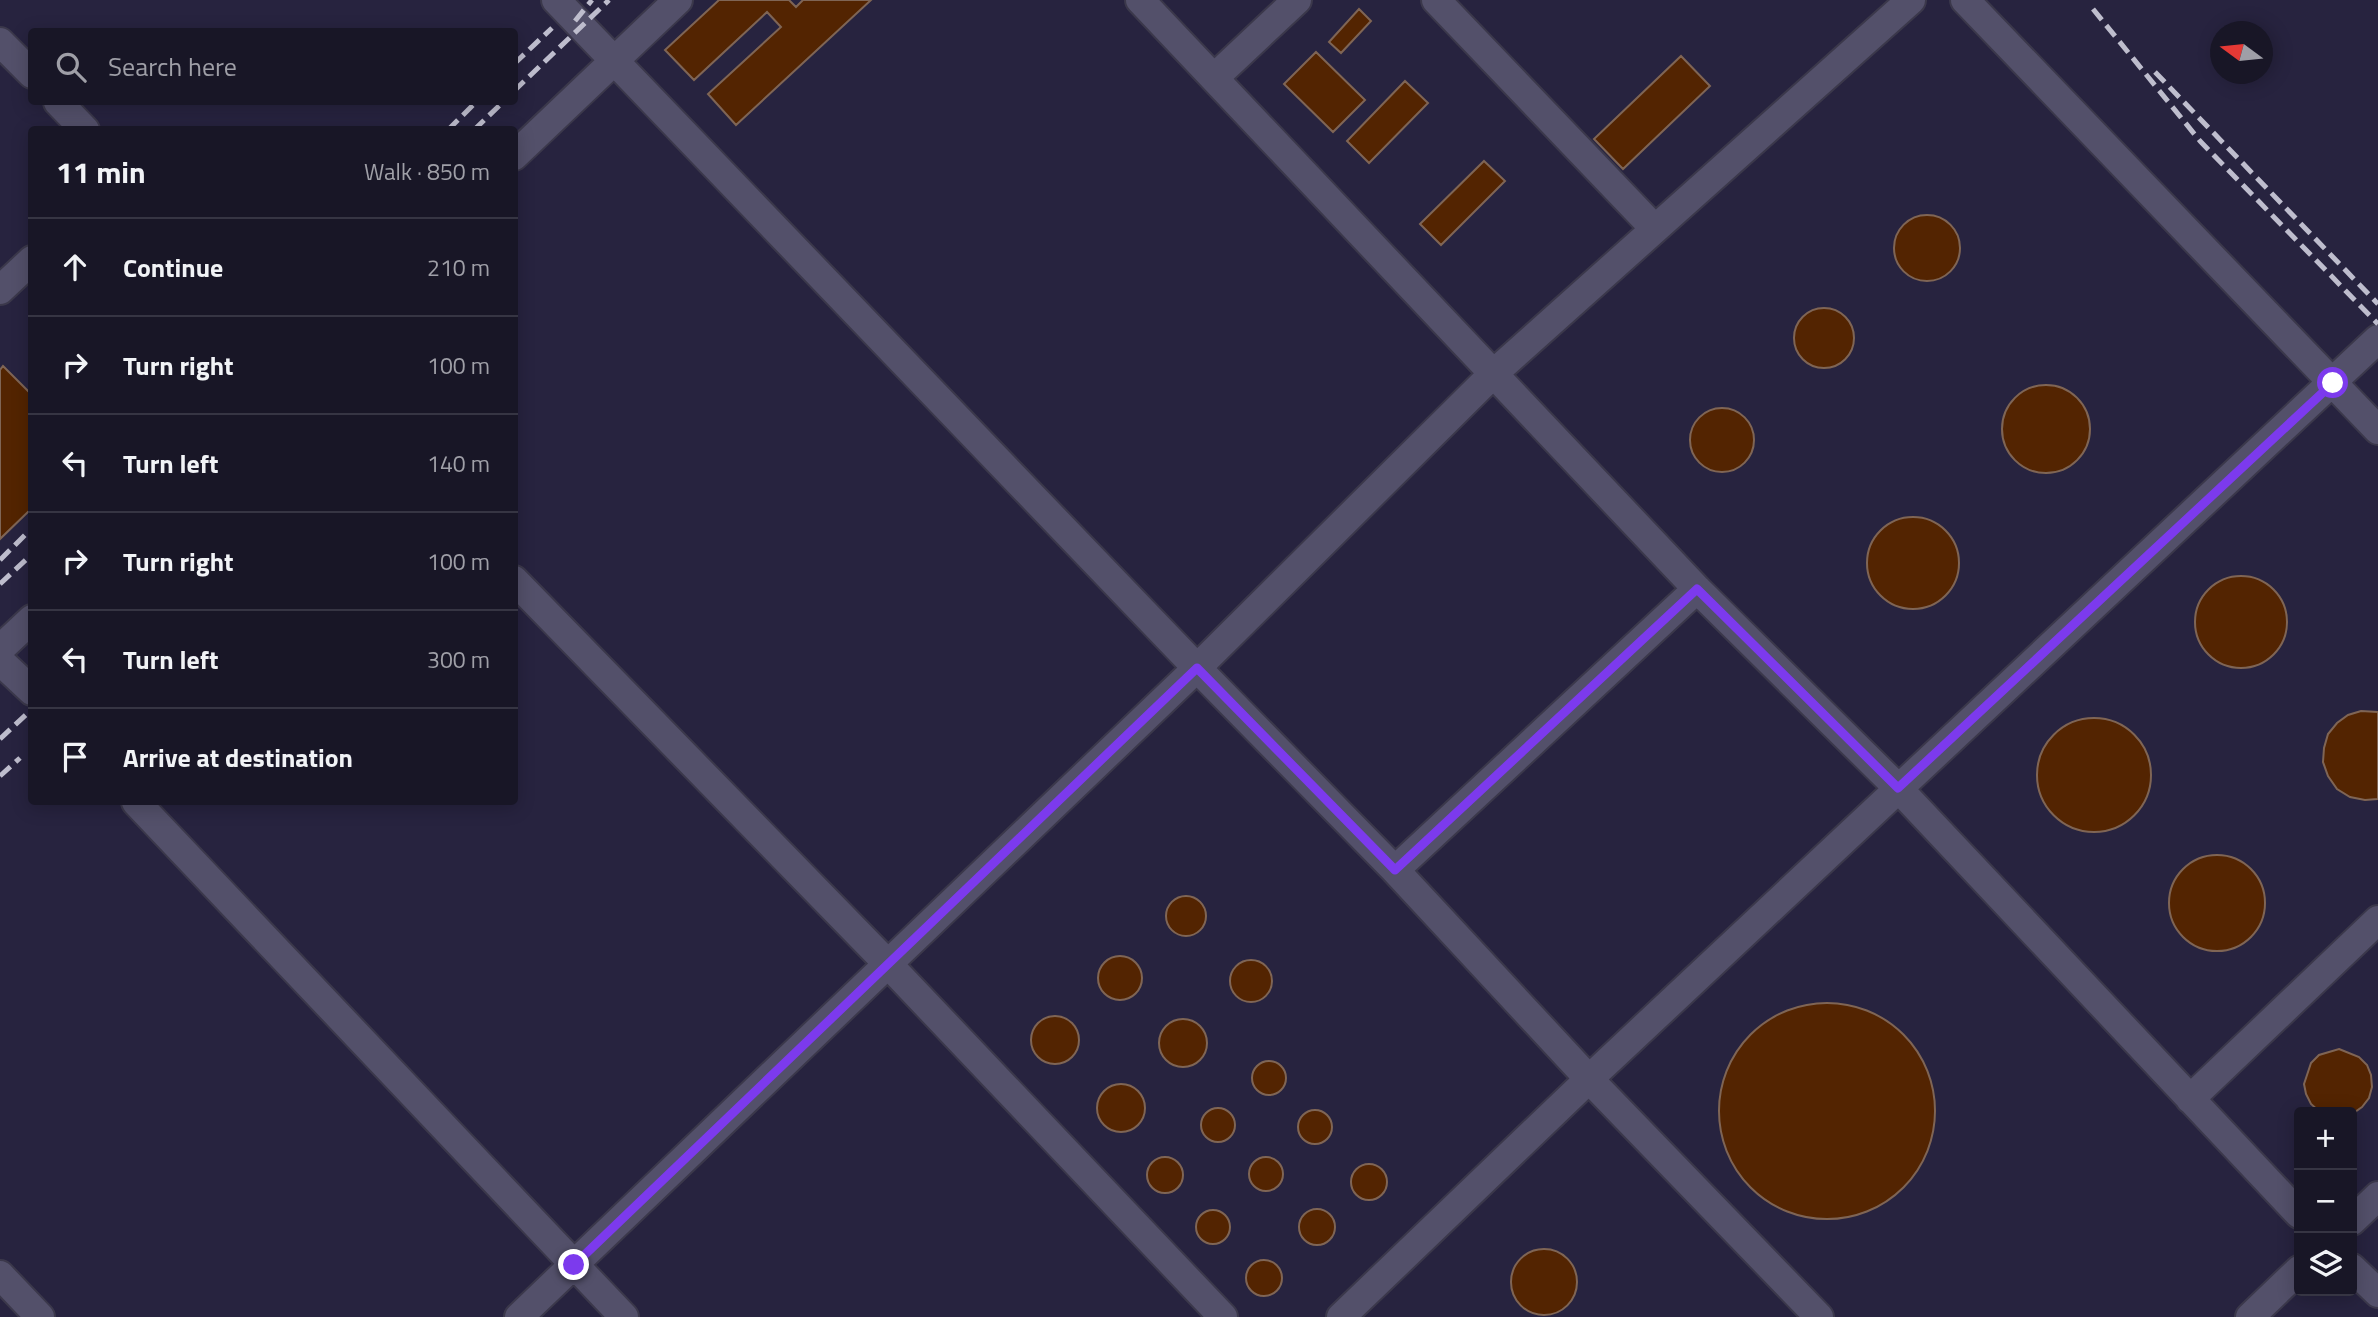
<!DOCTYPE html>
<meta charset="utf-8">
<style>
body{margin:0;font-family:"Titillium Web",sans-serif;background:#252332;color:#f1f3f6}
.controls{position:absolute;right:21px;bottom:21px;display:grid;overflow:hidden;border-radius:7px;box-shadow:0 4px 18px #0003}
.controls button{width:63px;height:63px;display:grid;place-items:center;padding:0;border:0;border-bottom:2px solid #363543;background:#181626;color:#f1f3f6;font:35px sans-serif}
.compass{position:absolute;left:2210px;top:21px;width:63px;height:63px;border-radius:50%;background:#181626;box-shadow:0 4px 18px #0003;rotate:285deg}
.stop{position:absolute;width:21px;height:21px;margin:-16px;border:5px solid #7c3aed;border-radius:50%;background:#fff}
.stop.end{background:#7c3aed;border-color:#fff;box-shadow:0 2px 7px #0008}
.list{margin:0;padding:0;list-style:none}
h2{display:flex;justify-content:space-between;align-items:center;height:91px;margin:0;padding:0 28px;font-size:30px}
h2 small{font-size:23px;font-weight:400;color:#9f9fa7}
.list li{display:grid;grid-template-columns:46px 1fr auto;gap:21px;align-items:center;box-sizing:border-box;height:98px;padding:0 28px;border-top:2px solid #363543}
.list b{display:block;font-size:26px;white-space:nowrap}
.list em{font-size:23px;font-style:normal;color:#9f9fa7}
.icon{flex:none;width:38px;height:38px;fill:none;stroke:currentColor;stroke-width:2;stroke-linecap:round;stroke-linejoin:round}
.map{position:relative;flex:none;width:2378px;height:1317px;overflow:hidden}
.search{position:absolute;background:#181626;box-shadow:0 4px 18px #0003;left:28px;top:28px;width:490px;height:77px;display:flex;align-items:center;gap:18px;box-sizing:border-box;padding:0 24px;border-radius:7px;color:#9f9fa7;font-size:26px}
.panel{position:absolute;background:#181626;box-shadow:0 4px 18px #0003;left:28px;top:126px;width:490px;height:679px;border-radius:7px}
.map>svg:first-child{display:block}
.built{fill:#27233f;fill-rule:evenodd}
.building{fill:#532401;stroke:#7f6555;stroke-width:2}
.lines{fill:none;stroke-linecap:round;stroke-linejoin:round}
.minor-casing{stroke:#3b384b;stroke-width:32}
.minor{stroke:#53506a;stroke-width:28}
.rail{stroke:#bebdcd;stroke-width:5;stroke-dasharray:14 7;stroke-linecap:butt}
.route{stroke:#7c3aed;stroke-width:9}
</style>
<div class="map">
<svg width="2378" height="1317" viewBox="0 0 2378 1317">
<rect width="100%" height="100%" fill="#201d33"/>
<path class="built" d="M0,0H2378V1317H0ZM32,32H514V102H32ZM2220,32H2262V74H2220ZM32,130H514V802H32ZM2299,1112H2352V1291H2299Z"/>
<path class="building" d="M719,0H789L796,7L803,0H871L736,125L708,94L781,27L767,12L694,80L665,50Z
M1359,9L1371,21L1341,53L1329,42Z
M1316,52L1365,100L1333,132L1284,84Z
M1681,56L1710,86L1623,169L1594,139Z
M1405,81L1428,103L1369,163L1347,141Z
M1484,161L1505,181L1441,245L1420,224Z
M1894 248a33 33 0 1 1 66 0a33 33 0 1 1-66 0Z
M1794 338a30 30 0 1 1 60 0a30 30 0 1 1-60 0Z
M3,366L32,395V508L0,539V370Z
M2002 429a44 44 0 1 1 88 0a44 44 0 1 1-88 0Z
M1690 440a32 32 0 1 1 64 0a32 32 0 1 1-64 0Z
M1867 563a46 46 0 1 1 92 0a46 46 0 1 1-92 0Z
M2195 622a46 46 0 1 1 92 0a46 46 0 1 1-92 0Z
M2361,711L2378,712V799L2365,800L2350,797L2337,789L2328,776L2323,762L2324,748L2328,734L2337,723L2348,715Z
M2037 775a57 57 0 1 1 114 0a57 57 0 1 1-114 0Z
M2169 903a48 48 0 1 1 96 0a48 48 0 1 1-96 0Z
M1166 916a20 20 0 1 1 40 0a20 20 0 1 1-40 0Z
M1098 978a22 22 0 1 1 44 0a22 22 0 1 1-44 0Z
M1230 981a21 21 0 1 1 42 0a21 21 0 1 1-42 0Z
M1719 1111a108 108 0 1 1 216 0a108 108 0 1 1-216 0Z
M1031 1040a24 24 0 1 1 48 0a24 24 0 1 1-48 0Z
M1159 1043a24 24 0 1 1 48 0a24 24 0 1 1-48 0Z
M2339,1049L2359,1057L2367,1065L2371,1075L2372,1087L2369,1098L2362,1107L2352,1114V1112H2320L2311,1104L2306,1094L2304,1084L2311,1063L2319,1055Z
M1252 1078a17 17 0 1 1 34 0a17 17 0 1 1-34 0Z
M1097 1108a24 24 0 1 1 48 0a24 24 0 1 1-48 0Z
M1201 1125a17 17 0 1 1 34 0a17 17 0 1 1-34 0Z
M1298 1127a17 17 0 1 1 34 0a17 17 0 1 1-34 0Z
M1147 1175a18 18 0 1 1 36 0a18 18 0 1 1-36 0Z
M1249 1174a17 17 0 1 1 34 0a17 17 0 1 1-34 0Z
M1351 1182a18 18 0 1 1 36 0a18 18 0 1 1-36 0Z
M1299 1227a18 18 0 1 1 36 0a18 18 0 1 1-36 0Z
M1196 1227a17 17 0 1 1 34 0a17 17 0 1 1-34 0Z
M1511 1282a33 33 0 1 1 66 0a33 33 0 1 1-66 0Z
M1246 1278a18 18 0 1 1 36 0a18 18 0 1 1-36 0Z"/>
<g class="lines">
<g class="minor-casing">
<path id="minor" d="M556,0L1197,668L1395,870L1589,1079L1819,1317
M1140,0L1697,589L1898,788L2299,1214
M1436,0L1655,229
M1965,0L2378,430
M0,42L32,74
M1214,78L1297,0
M58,102L85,130
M514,156L678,0
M0,290L32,260
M514,580L888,964L1223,1317
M0,649L32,619
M0,661L32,691
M136,802L624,1317
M1395,870L1697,589
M2190,1099L2378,920
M2352,1221L2378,1196
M2352,1268L2378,1293
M0,1275L40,1317
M519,1317L1197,668L1493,374L1911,0
M1341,1317L1589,1079L2378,339
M2250,1317L2299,1270"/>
</g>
<use href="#minor" class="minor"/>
<path class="rail" d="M2093,9L2200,141L2378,324
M575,21L592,0
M514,64L552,28
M2155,72L2378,304
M514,91L609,0
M448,130L476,102
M474,130L503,102
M0,560L32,528
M0,584L32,554
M0,739L32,709
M0,776L20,758"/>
</g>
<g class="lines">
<path class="route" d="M574,1265L1197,668L1395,870L1697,589L1898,788L2333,383"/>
</g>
</svg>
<div class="controls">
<button>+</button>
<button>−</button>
<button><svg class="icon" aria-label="layers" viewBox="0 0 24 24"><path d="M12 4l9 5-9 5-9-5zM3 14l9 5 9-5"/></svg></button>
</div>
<svg class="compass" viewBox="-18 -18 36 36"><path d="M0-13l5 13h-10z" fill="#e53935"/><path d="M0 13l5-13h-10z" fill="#9f9fa7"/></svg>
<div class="stop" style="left:2333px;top:383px"></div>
<div class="stop end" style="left:574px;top:1265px"></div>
<div class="search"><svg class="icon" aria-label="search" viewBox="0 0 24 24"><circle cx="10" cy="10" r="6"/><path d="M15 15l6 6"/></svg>Search here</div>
<section class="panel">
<h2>11 min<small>Walk · 850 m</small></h2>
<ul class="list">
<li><svg class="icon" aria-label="ahead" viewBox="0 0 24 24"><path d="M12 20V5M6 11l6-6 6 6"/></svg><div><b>Continue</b></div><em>210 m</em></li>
<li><svg class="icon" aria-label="right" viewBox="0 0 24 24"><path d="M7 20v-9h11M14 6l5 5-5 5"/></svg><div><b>Turn right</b></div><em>100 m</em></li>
<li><svg class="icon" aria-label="left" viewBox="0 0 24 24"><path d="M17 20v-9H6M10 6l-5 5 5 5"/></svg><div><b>Turn left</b></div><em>140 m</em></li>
<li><svg class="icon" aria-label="right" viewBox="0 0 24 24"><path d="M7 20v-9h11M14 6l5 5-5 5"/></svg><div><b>Turn right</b></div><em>100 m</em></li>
<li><svg class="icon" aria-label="left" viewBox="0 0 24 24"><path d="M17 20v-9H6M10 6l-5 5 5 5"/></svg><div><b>Turn left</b></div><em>300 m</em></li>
<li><svg class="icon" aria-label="arrive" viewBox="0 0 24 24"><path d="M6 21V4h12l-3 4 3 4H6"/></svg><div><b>Arrive at destination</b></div></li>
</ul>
</section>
</div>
